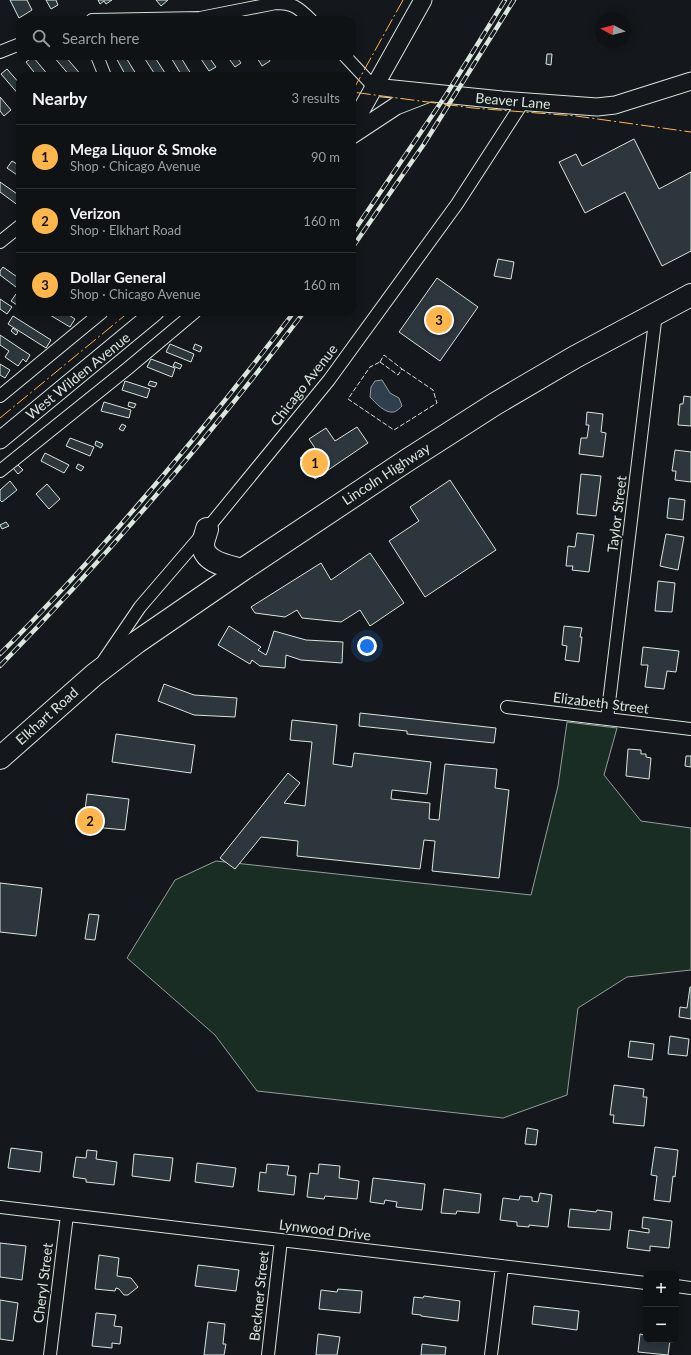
<!DOCTYPE html>
<meta charset="utf-8">
<style>
body{margin:0;font-family:Lato,sans-serif;background:#1d2022;color:#f1f3f6}
.controls{position:absolute;right:12px;bottom:12px;display:grid;overflow:hidden;border-radius:8px;box-shadow:0 2px 10px #0003}
.controls button{width:36px;height:36px;display:grid;place-items:center;padding:0;border:0;border-bottom:1px solid #2f3234;background:#0f1215;color:#f1f3f6;font:20px sans-serif}
.compass{position:absolute;left:595px;top:12px;width:36px;height:36px;border-radius:50%;background:#0f1215;box-shadow:0 2px 10px #0003;rotate:277deg}
.you{position:absolute;left:367px;top:646px;width:14px;height:14px;margin:-10px;border:3px solid #fff;border-radius:50%;background:#1a73e8;box-shadow:0 0 0 6px #1a73e833}
.badge{display:grid;place-items:center;width:26px;height:26px;border-radius:50%;background:#ffb74d;color:#111;font-size:13px;font-weight:700}
.pin{position:absolute;translate:-50% -50%;border:2px solid #fff;box-shadow:0 1px 4px #0006}
.list{margin:0;padding:0;list-style:none}
h2{display:flex;justify-content:space-between;align-items:center;height:52px;margin:0;padding:0 16px;font-size:17px}
h2 small{font-size:13px;font-weight:400;color:#9b9ea0}
.list li{display:grid;grid-template-columns:26px 1fr auto;gap:12px;align-items:center;box-sizing:border-box;height:64px;padding:0 16px;border-top:1px solid #2f3234}
.list b{display:block;font-size:15px;white-space:nowrap}
.list p{margin:0;font-size:13px;white-space:nowrap;color:#9b9ea0}
.list em{font-size:13px;font-style:normal;color:#9b9ea0}
.icon{flex:none;width:22px;height:22px;fill:none;stroke:currentColor;stroke-width:2;stroke-linecap:round;stroke-linejoin:round}
.map{position:relative;flex:none;width:691px;height:1355px;overflow:hidden}
.search{position:absolute;background:#0f1215;box-shadow:0 2px 10px #0003;left:16px;top:16px;width:340px;height:44px;display:flex;align-items:center;gap:10px;box-sizing:border-box;padding:0 14px;border-radius:12px;color:#9b9ea0;font-size:15px}
.panel{position:absolute;background:#0f1215;box-shadow:0 2px 10px #0003;left:16px;top:72px;width:340px;height:244px;border-radius:12px}
.map>svg:first-child{display:block}
.green{fill:#1a2d24;stroke:#939e99}
.water{fill:#2f3f4d;stroke:#939e99}
.building{fill:#2c363c;stroke:#d8e6dc}
.lines{fill:none;stroke-linecap:round;stroke-linejoin:round}
.street-casing{stroke:#d8e6dc;stroke-width:14}
.secondary-casing{stroke:#d8e6dc;stroke-width:19}
.highway-casing{stroke:#d8e6dc;stroke-width:24}
.street{stroke:#14181c;stroke-width:12}
.secondary{stroke:#14181c;stroke-width:17}
.highway{stroke:#14181c;stroke-width:22}
.rail-casing{stroke:#d8e6dc;stroke-width:4.5}
.rail{stroke:#14181c;stroke-width:3;stroke-dasharray:9;stroke-linecap:butt}
.fence{stroke:#d8e6dc;stroke-width:1;stroke-dasharray:5 2;stroke-linecap:butt}
.power{stroke:#ffb74d;stroke-width:1;stroke-dasharray:14 3 2 3;stroke-linecap:butt}
.labels{text-anchor:middle;stroke-width:3;stroke-linejoin:round;paint-order:stroke}
.street-label{font-size:14px;fill:#d8e6dc;stroke:#14181c}
</style>
<div class="map">
<svg width="691" height="1355" viewBox="0 0 691 1355">
<rect width="100%" height="100%" fill="#14181c"/>
<path class="green" d="M567,722L617,728L604,775L641,821L691,828V970L627,977L578,1008L567,1095L503,1118L257,1091L215,1035L127,958L175,880L216,861L531,895L558,786Z"/>
<path class="water" d="M382,380L390,393L399,398L402,406C400,408 397,411 394,412C385,414 375,402 370,397L371,387L375,381Z"/>
<path class="building" d="M10,0H27L32,10L19,18Z
M46,0H56L58,5L51,9Z
M98,0H112L106,4L104,1L100,4Z
M156,0H168L161,6Z
M547,54H552L551,65L546,64Z
M53,56H65L82,76H70Z
M115,56H125L136,74L133,76H126Z
M143,56H154L167,76H156Z
M170,56H180L191,74L188,76H182Z
M199,56H208L216,67L209,71Z
M227,56H236L241,63L235,67Z
M256,56H267L270,61L262,66Z
M33,57L49,76H37L26,62Z
M7,69L20,84V96L1,74Z
M0,97L11,110L4,116L0,111Z
M634,139L659,189L691,172V251L662,266L625,192L585,213L559,162L576,154L582,166Z
M12,161L20,166V177L7,168Z
M0,182L20,196L19,206L0,192Z
M498,259L514,262L511,279L494,276Z
M3,267L20,279V290L0,275V271Z
M437,278L478,307L440,361L399,332Z
M16,294L20,297V301L17,305L11,301Z
M0,299L12,307L7,314L0,309Z
M45,312H64L75,319L70,327Z
M13,316L51,340L46,348L8,324Z
M13,328L18,332L16,335L11,331Z
M0,335L30,355L26,362L23,359L18,366L5,357L9,351L0,345Z
M170,344L194,354L191,362L166,352Z
M195,344L202,347L200,352L193,349Z
M151,359L175,368L172,377L147,367Z
M175,362L182,365L180,369L173,366Z
M0,364L10,370L5,378L0,375Z
M125,381L150,389L147,398L122,390Z
M150,381L157,383L155,387L148,385Z
M684,396L691,397V426L678,425L680,404H683Z
M104,402L131,410L129,418L101,411Z
M129,402L136,404L134,408L128,406Z
M587,412L603,414L601,432L606,433L603,457L579,454L581,438H587L589,425H586Z
M122,424L126,426L123,431L119,429Z
M357,427L368,443L315,479L300,458L315,448L309,439L326,428L335,441Z
M70,438L94,447L90,456L66,446Z
M96,441L103,444L101,448L95,445Z
M675,450L691,452V482L675,480L676,471H672Z
M45,453L69,465L64,473L41,461Z
M17,464L23,470L18,474L13,468Z
M78,464L84,467L81,471L76,468Z
M581,474L601,476L596,516L577,514Z
M450,480L496,550L425,597L389,541L419,521L410,507Z
M10,481L17,490L2,502L0,500V490Z
M47,484L60,499L49,509L36,494Z
M669,498L685,500L683,520L667,518Z
M6,522L9,526L2,529L0,525Z
M577,533L594,535L589,572L572,570L573,566H566L568,546L575,547Z
M666,534L684,537L678,570L660,566Z
M370,553L404,603L370,626L360,610L341,622L302,618L297,610L285,617L255,613L251,607L321,563L331,580Z
M658,581L675,583L672,612L655,611Z
M229,626L261,647L258,650L266,655L268,650L274,631L306,640L343,642L342,663L301,660L286,655L285,668L260,666L252,660L250,664L218,645Z
M564,626L582,628L580,637H582L579,662L565,660L567,646L562,645Z
M643,647L679,651L676,672L667,671L664,689L645,687L648,665H641Z
M164,684L194,695L237,698L235,717L194,715L158,701Z
M360,713L496,728L494,743L407,734V731L359,726Z
M292,720L337,725L333,764L352,767L354,753L431,762L427,794L392,790L391,799L430,803L429,819L439,820L445,764L497,769L495,788L509,790L499,878L432,871L435,841L424,840L420,869L297,856L298,841L261,837L235,869L220,858L288,773L300,783L284,803L305,806L312,742L290,740Z
M116,734L195,745L191,773L112,762Z
M628,749L641,750V754H646V757L651,758L649,779L626,776Z
M686,756H691V767L685,766Z
M87,794L129,799L125,830L83,826Z
M0,883L42,888L36,936L0,932Z
M89,914L99,915L95,940L85,939Z
M690,987H691V1019L679,1017L680,1007L687,1008Z
M670,1036L689,1039L687,1056L668,1054Z
M630,1041L654,1044L652,1060L628,1057Z
M614,1085L644,1089L643,1097H647L644,1126L613,1123L614,1115H610Z
M527,1128L538,1130L536,1145L525,1144Z
M655,1147L678,1150L675,1177L673,1176L670,1202L654,1200L657,1176L651,1175Z
M11,1148L42,1152L40,1172L8,1168Z
M87,1150L97,1151L96,1159L117,1162L114,1185L86,1182V1179L73,1177L76,1157L86,1158Z
M134,1154L173,1158L170,1181L132,1176Z
M197,1163L236,1168L233,1187L195,1182Z
M267,1164L289,1166L287,1175L296,1176L294,1195L258,1191L260,1172L266,1173Z
M319,1164L340,1166L339,1178L359,1181L357,1199L325,1196L324,1199L307,1197L310,1173L318,1174Z
M373,1178L425,1184L422,1210L396,1207L397,1202L385,1200L384,1204L370,1202Z
M444,1189L481,1194L479,1213L457,1211L456,1214L441,1213Z
M540,1193L552,1195L548,1227L529,1225V1227L517,1226V1222L500,1220L503,1198L519,1200L520,1196L532,1197V1201L538,1202Z
M570,1209L596,1212L597,1210L612,1212L610,1230L568,1227Z
M643,1217L672,1221L669,1248L650,1246V1251L627,1248L629,1230L649,1233V1229L642,1228Z
M0,1243L26,1246L22,1280L0,1277Z
M99,1255L119,1258L117,1276L131,1278L138,1287L128,1295H124L119,1289L116,1288L115,1291L95,1289Z
M198,1265L239,1270L236,1291L195,1286Z
M338,1289L362,1291L360,1313L319,1309L321,1290L337,1292Z
M424,1296L460,1301L458,1321L421,1316V1315L412,1314L414,1297L423,1298Z
M0,1300L18,1303L13,1341L0,1339Z
M534,1306L579,1311L577,1330L532,1324Z
M96,1313L116,1315L114,1326L122,1327L120,1344L112,1343V1348L92,1346Z
M646,1319V1340H670L668,1355L638,1352L640,1334L644,1335Z
M208,1322L225,1324L223,1344H226L224,1355H204Z
M318,1334L340,1337L337,1355H316Z
M422,1344L446,1347L445,1355H421Z"/>
<g class="lines">
<g class="street-casing">
<path id="street" d="M92,20L200,18L276,3C293,3 299,8 311,20
M0,52L20,44
M97,56L105,76
M345,56L374,87
M0,242L20,226
M0,396L102,312
M0,471L127,369L195,312
M104,660L140,607L207,529L329,380L457,204L523,102
M507,707L691,729
M607,719L656,313
M0,1207L646,1283
M676,1286L691,1288
M50,1355L67,1215
M268,1355L281,1240
M491,1355L502,1266"/>
</g>
<g class="secondary-casing">
<path id="secondary" d="M374,87L502,100L597,107L615,105L691,81
M352,124L359,114L423,0
M352,135L396,106L427,94
M0,440L155,312"/>
</g>
<g class="highway-casing">
<path id="highway" d="M207,529C206,534 203,540 203,545C204,563 229,566 242,570
M0,758L94,675L137,642L242,570L406,461L495,404L575,357L691,295"/>
</g>
<use href="#street" class="street"/>
<use href="#secondary" class="secondary"/>
<use href="#highway" class="highway"/>
<g class="rail-casing">
<path id="rail" d="M352,234L446,95L505,0
M352,248L424,144L514,0
M0,654C106,548 203,431 294,312
M0,666C109,554 210,436 304,312"/>
</g>
<use href="#rail" class="rail"/>
<path class="fence" d="M380,362L398,375L402,369L433,390L437,403L394,430L348,399L370,367Z
M380,362L384,355L402,369"/>
<path class="power" d="M403,0L352,92L473,108L576,116L691,132
M0,418L129,312"/>
</g>
<g class="labels">
<g class="street-label">
<text transform="translate(513 101) rotate(5)" y="5">Beaver Lane</text>
<text transform="translate(78 376) rotate(-39)" y="5">West Wilden Avenue</text>
<text transform="translate(304 385) rotate(-52)" y="5">Chicago Avenue</text>
<text transform="translate(386 474) rotate(-33)" y="5">Lincoln Highway</text>
<text transform="translate(617 514) rotate(-83)" y="5">Taylor Street</text>
<text transform="translate(601 703) rotate(7)" y="5">Elizabeth Street</text>
<text transform="translate(47 716) rotate(-42)" y="5">Elkhart Road</text>
<text transform="translate(325 1230) rotate(7)" y="5">Lynwood Drive</text>
<text transform="translate(43 1283) rotate(-83)" y="5">Cheryl Street</text>
<text transform="translate(259 1296) rotate(-84)" y="5">Beckner Street</text>
</g>
</g>
</svg>
<div class="controls">
<button>+</button>
<button>−</button>
</div>
<svg class="compass" viewBox="-18 -18 36 36"><path d="M0-13l5 13h-10z" fill="#e53935"/><path d="M0 13l5-13h-10z" fill="#9b9ea0"/></svg>
<div class="you"></div>
<div class="pin badge" style="left:315px;top:463px">1</div>
<div class="pin badge" style="left:90px;top:821px">2</div>
<div class="pin badge" style="left:439px;top:320px">3</div>
<div class="search"><svg class="icon" aria-label="search" viewBox="0 0 24 24"><circle cx="10" cy="10" r="6"/><path d="M15 15l6 6"/></svg>Search here</div>
<section class="panel">
<h2>Nearby<small>3 results</small></h2>
<ul class="list">
<li><span class="badge">1</span><div><b>Mega Liquor &amp; Smoke</b><p>Shop · Chicago Avenue</p></div><em>90 m</em></li>
<li><span class="badge">2</span><div><b>Verizon</b><p>Shop · Elkhart Road</p></div><em>160 m</em></li>
<li><span class="badge">3</span><div><b>Dollar General</b><p>Shop · Chicago Avenue</p></div><em>160 m</em></li>
</ul>
</section>
</div>
